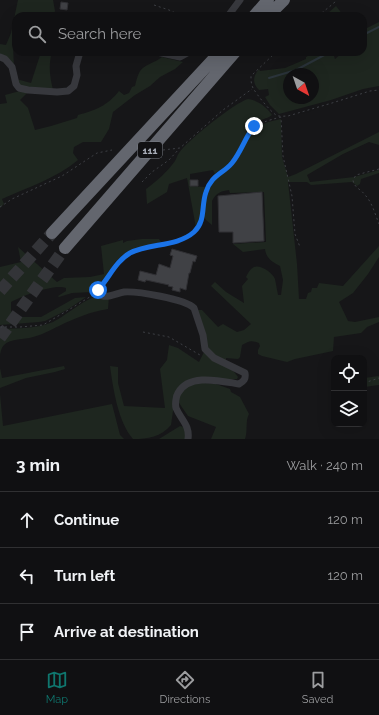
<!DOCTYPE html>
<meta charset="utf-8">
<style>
body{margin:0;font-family:Raleway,sans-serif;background:#1e1e20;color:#f1f3f6}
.controls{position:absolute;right:12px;bottom:12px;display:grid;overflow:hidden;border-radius:8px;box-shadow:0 4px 16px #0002}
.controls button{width:36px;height:36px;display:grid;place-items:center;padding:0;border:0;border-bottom:1px solid #303032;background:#101012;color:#f1f3f6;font:20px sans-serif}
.compass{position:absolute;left:283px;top:68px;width:36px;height:36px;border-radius:50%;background:#101012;box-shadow:0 4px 16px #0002;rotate:140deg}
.stop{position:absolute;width:12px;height:12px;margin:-9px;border:3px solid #1a73e8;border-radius:50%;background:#fff}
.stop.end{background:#1a73e8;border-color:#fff;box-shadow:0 1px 4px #0008}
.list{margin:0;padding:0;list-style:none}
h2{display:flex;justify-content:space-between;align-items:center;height:52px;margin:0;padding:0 16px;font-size:17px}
h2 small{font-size:13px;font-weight:400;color:#9c9d9f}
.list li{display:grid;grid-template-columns:26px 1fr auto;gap:12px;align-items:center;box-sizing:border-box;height:56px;padding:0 16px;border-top:1px solid #303032}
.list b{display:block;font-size:15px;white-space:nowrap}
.list em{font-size:13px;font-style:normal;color:#9c9d9f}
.icon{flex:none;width:22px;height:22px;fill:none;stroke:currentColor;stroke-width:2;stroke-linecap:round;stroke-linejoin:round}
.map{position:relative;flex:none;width:379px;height:439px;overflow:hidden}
.search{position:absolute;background:#101012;box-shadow:0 4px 16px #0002;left:12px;right:12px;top:12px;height:44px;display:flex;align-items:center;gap:10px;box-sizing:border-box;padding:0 14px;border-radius:12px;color:#9c9d9f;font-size:15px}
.sheet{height:220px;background:#101012}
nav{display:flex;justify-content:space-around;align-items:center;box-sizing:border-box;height:56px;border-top:1px solid #303032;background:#101012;font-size:11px;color:#9c9d9f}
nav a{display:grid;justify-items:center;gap:2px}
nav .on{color:#0f766e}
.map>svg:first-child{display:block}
.green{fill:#1e261f;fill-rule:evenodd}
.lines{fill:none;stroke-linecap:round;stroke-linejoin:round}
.stream{stroke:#2c353c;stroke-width:2}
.building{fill:#404145;stroke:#303034}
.highway-tunnel{stroke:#333438;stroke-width:12;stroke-dasharray:12 6;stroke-linecap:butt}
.path{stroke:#3d3f44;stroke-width:1;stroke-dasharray:2 3;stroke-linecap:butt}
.street{stroke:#37383d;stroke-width:7}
.highway{stroke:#63666e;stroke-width:12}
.route{stroke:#1a73e8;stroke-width:5}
.labels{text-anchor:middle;stroke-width:3.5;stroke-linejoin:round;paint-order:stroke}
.shield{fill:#111113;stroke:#7b7e86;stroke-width:1}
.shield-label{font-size:10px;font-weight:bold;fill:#a8adb8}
</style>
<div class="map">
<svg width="379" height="439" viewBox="0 0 379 439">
<rect width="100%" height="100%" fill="#161618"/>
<path class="green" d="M18,0H53L55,11L53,16H16V38L13,46L14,67L0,54V44L6,45L11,33Z
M336,6L343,15L344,16H331L328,13Z
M379,22V86L363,89L331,100L279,114L270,105L265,97L269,95L268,89L259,90C252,83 253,76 259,69L260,71L285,68L306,59V57L315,52H339L334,56L335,59L343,52H363V30ZM289,74H313V98H289Z
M41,52H52C48,66 50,77 53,90L21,87L16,79L31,83Z
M162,57L183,62L175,69L160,77L150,86L135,95L113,112L109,129L101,142H83L74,147L73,153L78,160C55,179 28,187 2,199L4,204L0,208V104L7,103L5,95L20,91L28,92L20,100L28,108L35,130L51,126L77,118L78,115C96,110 107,106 119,91L124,95L129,93L132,87L135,86C136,82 137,77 139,73C142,65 155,63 162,57Z
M248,99C257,100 267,107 272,115C266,120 258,119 253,125C243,136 240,152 230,163C226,168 219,170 215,174L213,170L190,174V186L205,187C202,200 203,217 196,228L187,178L169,184L167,192L147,204L146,189C157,181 167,172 175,161C177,158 177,155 179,153C188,140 234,103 248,99Z
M281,119L282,157L288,177L296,174L379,132V145L369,142L343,154L307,175L310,182L354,177L379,170V173L361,179L360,184L357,186L352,182L311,185L307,182H288L297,264L299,299H306L308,293L311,292L312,288H317L319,283L343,286L379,246V257L368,274L353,293L339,302L348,321L355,322L379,317V322L367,327L361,333L334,337L333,351L295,359L287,362L262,356L258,354V350L260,346L259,343C251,340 249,341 242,345L240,357L238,359L226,358V361L238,377L237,379H234L228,381L188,380L176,390L171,425C161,437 148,439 133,439C118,422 113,388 110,366L118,367V383L124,406L165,408L160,369L167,360L169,345L178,348L199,362L204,352L197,310H202L218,327L223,324L237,332L244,330L251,324L211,286L215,282L226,292L244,303L242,286L248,279L246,277C248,273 250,269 254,267C260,264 273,273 275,279C276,284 277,290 278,295H281L283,280L280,266C272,262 266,258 265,249L243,252L233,244L266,242L264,192L230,193L229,190C221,191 216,193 212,201V225L206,220L204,217V208L206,197L214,180L232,166L248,138L255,128L268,122Z
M142,239H159L161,242L132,250L115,262L109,273L92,292L72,293L59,297L58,296L66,291V288C55,283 22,296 11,302V311L18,317H41L75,298L86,297L67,310L45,321L39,322L0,325V267L21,262L18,247L57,282L64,278L90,277L104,274L101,246L123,240V243L127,241Z
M99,296H109L108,309C90,312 75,318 59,326C50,330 42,335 33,337C24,340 11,338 4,345C1,348 0,353 0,357V329C18,328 36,329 53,322C67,315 85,298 99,296Z
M64,366L65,369L55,372L26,378L0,388V368L2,378Z
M379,376V385L364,387V378Z
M193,382L216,384L230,389L231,392L240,397L249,414C245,421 248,431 245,439H211L216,427L188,416L177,400L178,393Z
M0,394L3,426L112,404L120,435L124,439H0Z
M180,426L187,428V439H159Z"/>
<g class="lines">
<path class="stream" d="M363,35L379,27
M269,78L296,70L330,52"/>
</g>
<path class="building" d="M61,2L68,3L67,10L60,9Z
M190,180H198V186H190Z
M262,192L264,241L233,243V232H219L218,196Z
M172,249L197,256L195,262L193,261L190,273H189L186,290L180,288V292L172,290L173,287L168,286L169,285L146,280L145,282L138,280L140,271L156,275L159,264L170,268L173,256L170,255Z"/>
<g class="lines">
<path class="highway-tunnel" d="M0,291L52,233
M0,338L65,248"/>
<path class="path" d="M154,5L169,10L182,16
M318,16L334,3L336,0
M276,52L251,76C251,80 251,84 253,88C257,95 269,110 276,115C279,117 284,116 288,116L332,103L370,91L379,90
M163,150L180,148L223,110L252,89
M379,169L356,175L353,180C354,188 361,189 365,195C372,202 375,214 379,224
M142,182L152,172L169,160L179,149
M0,207L12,199L62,176L97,153L112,150
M103,283C110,273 118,260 129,254C149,242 182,247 197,229C206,218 201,203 206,191C212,176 221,174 231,164C234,161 237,156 239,152C253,127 253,124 281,117L283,156L292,196L295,234L300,247
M0,327H20L43,325L70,309L93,295
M143,332L169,337L200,355
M364,383L379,378"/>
<path class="street" d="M228,16L240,0
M157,52L180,57L189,52
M0,57L5,59L12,67L16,84L19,88L28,90L57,92L68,91L74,86L77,75L76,66L80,52
M98,289C99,293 99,295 103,296C108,298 118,293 124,292C137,291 185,299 194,308L203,335L205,349L214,358L245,373C246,379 244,381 239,384C220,381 189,373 178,393C176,396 175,404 176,408C181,420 190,425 188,439"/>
<path class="highway" d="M254,16L268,0
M268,16L284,0
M52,233L220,52
M65,248L235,52"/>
</g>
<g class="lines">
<path class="route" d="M98,290C109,278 116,261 130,253C150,243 177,247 194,232C206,221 201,206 206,192C211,175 223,174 232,163C241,152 245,138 254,126"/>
</g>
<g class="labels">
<rect class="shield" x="138" y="142" width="24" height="16" rx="3"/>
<g class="shield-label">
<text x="150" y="154">111</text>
</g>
</g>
</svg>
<div class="controls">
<button><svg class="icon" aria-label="locate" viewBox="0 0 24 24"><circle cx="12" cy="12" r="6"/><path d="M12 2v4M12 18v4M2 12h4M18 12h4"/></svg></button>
<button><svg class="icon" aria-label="layers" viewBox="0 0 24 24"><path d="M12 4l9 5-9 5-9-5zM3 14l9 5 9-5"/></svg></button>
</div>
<svg class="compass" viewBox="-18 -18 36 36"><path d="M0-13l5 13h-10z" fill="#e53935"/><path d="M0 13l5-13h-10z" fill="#9c9d9f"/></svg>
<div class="stop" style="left:98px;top:290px"></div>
<div class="stop end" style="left:254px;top:126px"></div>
<div class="search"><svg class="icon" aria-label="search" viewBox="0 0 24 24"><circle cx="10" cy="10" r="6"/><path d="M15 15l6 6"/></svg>Search here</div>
</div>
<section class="sheet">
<h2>3 min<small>Walk · 240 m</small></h2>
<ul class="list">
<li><svg class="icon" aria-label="ahead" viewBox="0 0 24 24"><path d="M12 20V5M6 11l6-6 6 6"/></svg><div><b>Continue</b></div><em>120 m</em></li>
<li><svg class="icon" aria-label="left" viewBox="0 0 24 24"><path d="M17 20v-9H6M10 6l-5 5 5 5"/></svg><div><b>Turn left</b></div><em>120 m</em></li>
<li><svg class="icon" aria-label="arrive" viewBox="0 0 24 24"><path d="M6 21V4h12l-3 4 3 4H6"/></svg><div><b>Arrive at destination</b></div></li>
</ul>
</section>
<nav>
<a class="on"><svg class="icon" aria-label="map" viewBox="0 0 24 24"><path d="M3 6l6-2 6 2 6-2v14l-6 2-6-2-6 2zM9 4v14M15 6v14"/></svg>Map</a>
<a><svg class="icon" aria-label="directions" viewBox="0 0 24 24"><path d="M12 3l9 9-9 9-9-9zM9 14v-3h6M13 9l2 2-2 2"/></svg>Directions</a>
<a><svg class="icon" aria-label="saved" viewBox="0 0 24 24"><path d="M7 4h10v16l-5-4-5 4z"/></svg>Saved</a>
</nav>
